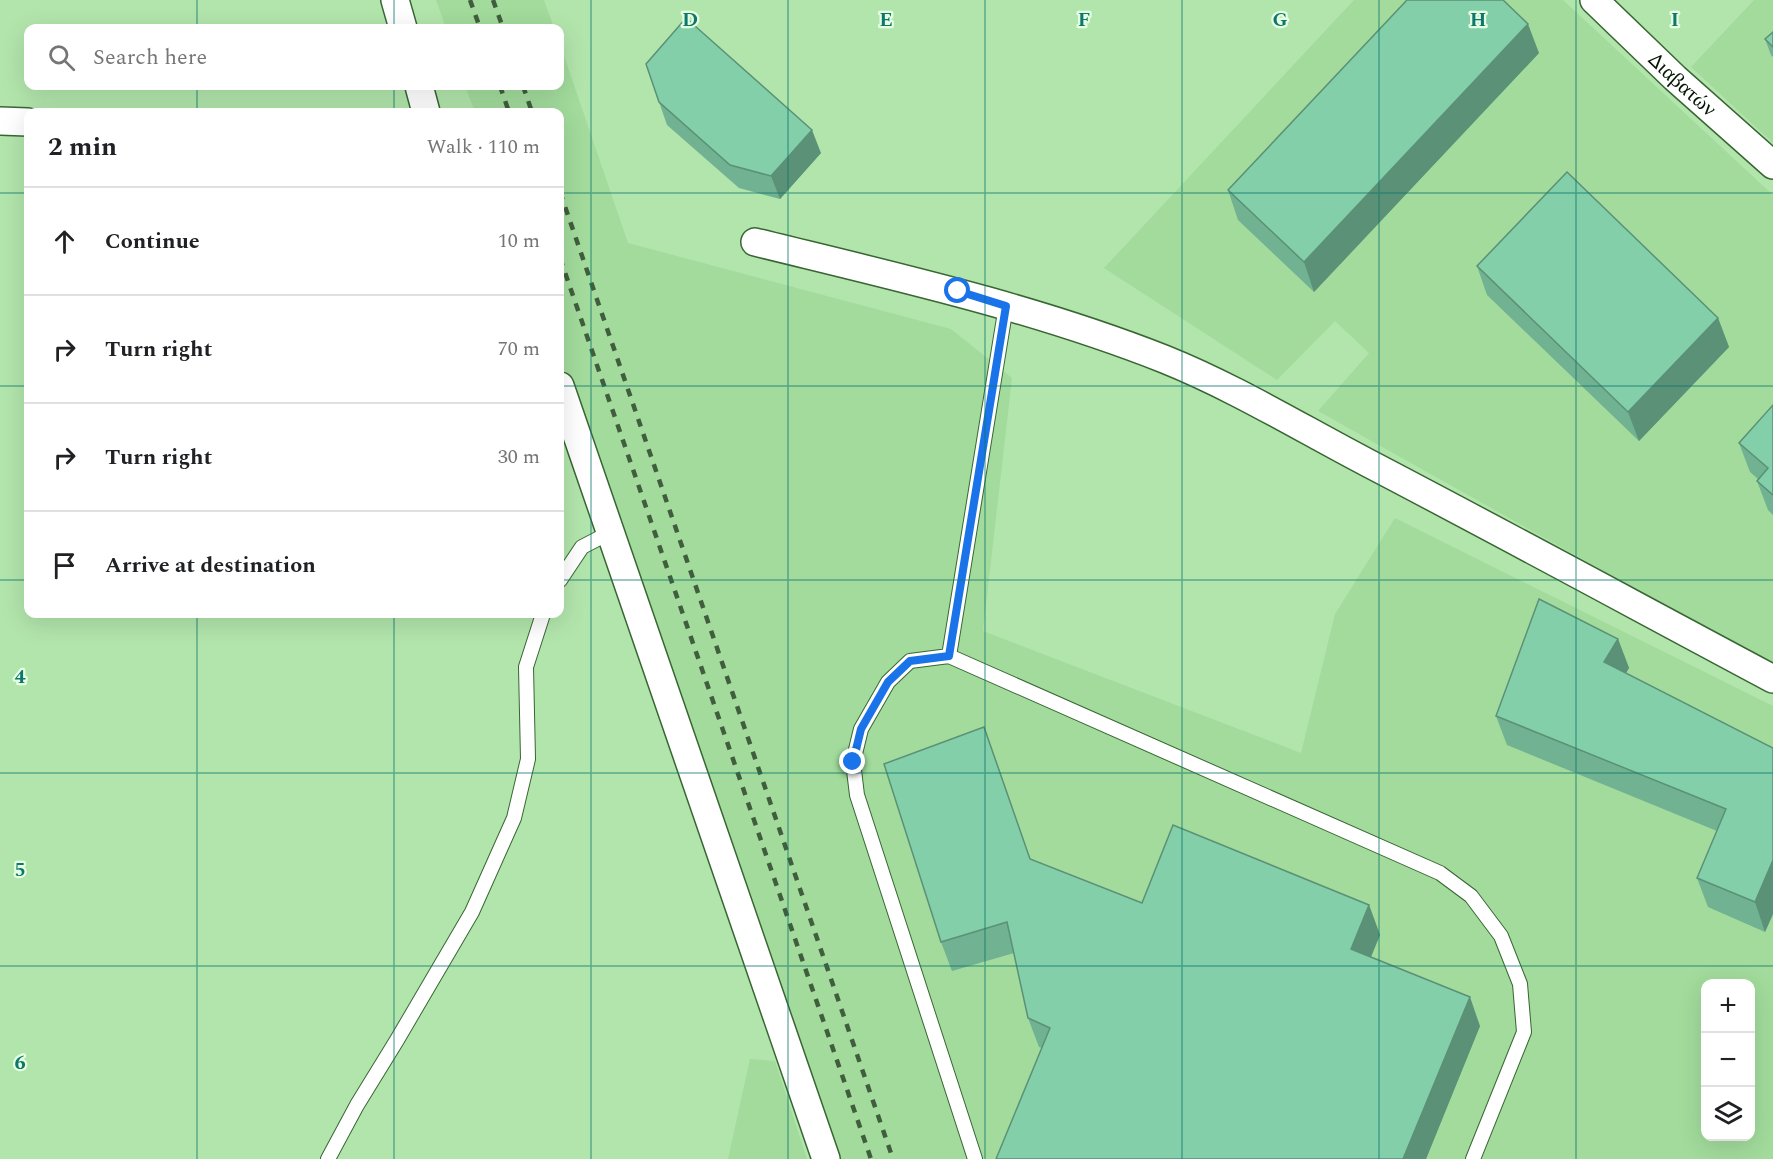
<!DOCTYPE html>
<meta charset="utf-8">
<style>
body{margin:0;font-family:Spectral,serif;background:#f2f2f2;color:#202124}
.controls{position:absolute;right:18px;bottom:18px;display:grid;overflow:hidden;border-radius:12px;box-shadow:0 6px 24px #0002}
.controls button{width:54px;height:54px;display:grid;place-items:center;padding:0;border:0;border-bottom:2px solid #e0e0e0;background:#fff;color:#202124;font:30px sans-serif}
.stop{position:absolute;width:18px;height:18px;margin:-14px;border:4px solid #1a73e8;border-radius:50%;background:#fff}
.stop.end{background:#1a73e8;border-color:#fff;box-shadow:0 2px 6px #0008}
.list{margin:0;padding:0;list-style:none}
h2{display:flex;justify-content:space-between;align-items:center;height:78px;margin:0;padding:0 24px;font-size:26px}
h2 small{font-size:20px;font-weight:400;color:#757577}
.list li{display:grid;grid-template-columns:39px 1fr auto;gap:18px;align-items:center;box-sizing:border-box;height:108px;padding:0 24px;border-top:2px solid #e0e0e0}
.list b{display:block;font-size:22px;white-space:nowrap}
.list em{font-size:20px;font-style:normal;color:#757577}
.icon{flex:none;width:33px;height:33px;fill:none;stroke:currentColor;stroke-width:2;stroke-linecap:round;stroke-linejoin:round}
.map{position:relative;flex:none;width:1773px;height:1159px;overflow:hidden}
.search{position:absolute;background:#fff;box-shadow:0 6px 24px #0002;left:24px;top:24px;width:540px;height:66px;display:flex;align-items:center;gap:15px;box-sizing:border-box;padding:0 21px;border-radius:12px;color:#757577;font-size:22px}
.panel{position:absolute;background:#fff;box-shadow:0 6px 24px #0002;left:24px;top:108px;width:540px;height:510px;border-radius:12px}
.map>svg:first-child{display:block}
.built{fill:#a2db9c;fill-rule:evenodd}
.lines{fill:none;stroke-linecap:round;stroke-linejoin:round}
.lane-casing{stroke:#386633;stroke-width:16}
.street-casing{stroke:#386633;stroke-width:30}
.lane{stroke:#fff;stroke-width:14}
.street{stroke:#fff;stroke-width:27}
.rail{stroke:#405e3d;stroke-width:4.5;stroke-dasharray:8 8;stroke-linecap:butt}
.wall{fill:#70b291}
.shaded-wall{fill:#5b9176}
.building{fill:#82cfa9;stroke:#5b9176;stroke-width:1.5}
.route{stroke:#1a73e8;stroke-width:8}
.grid{fill:none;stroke:#0f766e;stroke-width:1.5;stroke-opacity:0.55}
.labels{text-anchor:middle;stroke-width:4.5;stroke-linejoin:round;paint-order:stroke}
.street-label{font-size:21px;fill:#041603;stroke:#e5ffe1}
.grid-label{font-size:20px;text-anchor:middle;font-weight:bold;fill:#0f766e;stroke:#e5ffe1;stroke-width:4.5;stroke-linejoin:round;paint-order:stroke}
</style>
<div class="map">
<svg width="1773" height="1159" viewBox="0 0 1773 1159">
<rect width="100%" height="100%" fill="#b2e5ac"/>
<path class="built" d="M436,0H544L554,28H446Z
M1354,0H1563L1773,195V666L1318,411L1369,353L1335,321L1277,380L1104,268Z
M1754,0H1773V143L1691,67Z
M560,44L628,243L951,329L1012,378L983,631L1301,753L1335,614L1395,518L1773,706V1159H837L560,357V112H475L465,86H560ZM1706,984H1750V1136H1706Z
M750,1059L775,1061L807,1159H728Z"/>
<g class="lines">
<g class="lane-casing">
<path id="lane" d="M560,580L582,547L611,532
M949,656L1006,306
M328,1159L357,1105L397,1040L472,912L514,818L528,759L526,667L543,614
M975,1159L857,795L853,762L861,729L888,682L910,661L949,656L1440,873L1471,896L1501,936L1520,984L1524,1032L1473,1159"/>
</g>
<g class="street-casing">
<g id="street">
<path d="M395,0L403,28"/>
<path id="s1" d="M1594,0L1675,78L1773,165"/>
<path d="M419,86L426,112"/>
<path d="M0,121L28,122"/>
<path d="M755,242C893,276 1032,307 1164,359C1234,387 1301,428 1368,463C1504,534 1638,607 1773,679"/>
<path d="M560,386L826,1159"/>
</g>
</g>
<use href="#lane" class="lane"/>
<use href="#street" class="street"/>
<path class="rail" d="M470,0L480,28
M493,0L503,28
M500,86L509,112
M523,86L532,112
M560,192L893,1159
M560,258L871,1159"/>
</g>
<path class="wall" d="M1773,32V57L1771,55L1765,39Z
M1539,53L1314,292L1238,220L1228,190Z
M646,64L821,153L780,199L739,188L667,125Z
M1477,266L1718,318L1729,347L1639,441L1487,295Z
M1773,405V515L1768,510L1757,481L1758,479L1750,472L1739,443Z
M1618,639L1629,668L1626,673L1773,748V914L1765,932L1708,907L1697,878L1717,831L1507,745L1496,716Z
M995,757L1030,859L1142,903L1369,905L1380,935L1371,957L1480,1026L1426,1159H996L1042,1048L1039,1047L1028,1018L1014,953L952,971L941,942Z"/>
<path class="shaded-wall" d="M1528,24L1539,53L1314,292L1304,262Z
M812,130L821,153L780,199L771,176Z
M1718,318L1729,347L1639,441L1628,412Z
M1618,639L1629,668L1615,691L1604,662Z
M1773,860V914L1765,932L1755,902Z
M1369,905L1380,935L1362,978L1351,949Z
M1470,997L1480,1026L1426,1159H1403Z"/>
<path class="building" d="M1407,0H1503L1528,24L1304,262L1228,190Z
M686,18L812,130L771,176L730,165L659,102L646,64Z
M1773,32V47L1765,39Z
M1567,172L1718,318L1628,412L1477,266Z
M1773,405V495L1757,481L1768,468L1739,443Z
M1539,599L1618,639L1604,662L1773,748V860L1755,902L1697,878L1726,809L1496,716Z
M984,727L1030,859L1142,903L1173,825L1369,905L1351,949L1470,997L1403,1159H996L1050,1028L1028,1018L1007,922L941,942L884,764Z"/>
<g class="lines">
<path class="route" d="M853,762L861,729L888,682L910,661L949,656L1006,306L958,291"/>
</g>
<path class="grid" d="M197,0V28M394,0V28M591,0V1159M788,0V1159M985,0V1159M1182,0V1159M1379,0V1159M1576,0V1159M197,86V112M394,86V112M0,193H28M560,193H1773M0,386H28M560,386H1773M0,580H28M560,580H1773M197,614V1159M394,614V1159M0,773H1773M0,966H1773"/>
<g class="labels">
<g class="street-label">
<text dy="7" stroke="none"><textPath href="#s1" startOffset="122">Διαβατών</textPath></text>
</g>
</g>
<g class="grid-label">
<text x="690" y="26">D</text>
<text x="886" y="26">E</text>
<text x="1084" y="26">F</text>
<text x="1280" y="26">G</text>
<text x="1478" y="26">H</text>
<text x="1675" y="26">I</text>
<text x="20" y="683">4</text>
<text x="20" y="876">5</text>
<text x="20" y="1069">6</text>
</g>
</svg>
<div class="controls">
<button>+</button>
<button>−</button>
<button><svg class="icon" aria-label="layers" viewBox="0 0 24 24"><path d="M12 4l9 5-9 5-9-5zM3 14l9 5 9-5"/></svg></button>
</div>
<div class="stop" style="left:958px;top:291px"></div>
<div class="stop end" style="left:853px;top:762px"></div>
<div class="search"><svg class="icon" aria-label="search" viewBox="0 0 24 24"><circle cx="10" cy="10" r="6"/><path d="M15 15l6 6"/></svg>Search here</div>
<section class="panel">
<h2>2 min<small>Walk · 110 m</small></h2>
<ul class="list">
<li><svg class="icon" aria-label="ahead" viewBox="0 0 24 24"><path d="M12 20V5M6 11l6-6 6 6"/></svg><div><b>Continue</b></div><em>10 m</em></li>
<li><svg class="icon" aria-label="right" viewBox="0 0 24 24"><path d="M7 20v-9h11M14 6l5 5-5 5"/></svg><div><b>Turn right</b></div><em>70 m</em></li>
<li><svg class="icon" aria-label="right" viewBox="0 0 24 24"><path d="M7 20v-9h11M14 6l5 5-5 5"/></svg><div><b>Turn right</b></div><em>30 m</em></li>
<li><svg class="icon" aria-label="arrive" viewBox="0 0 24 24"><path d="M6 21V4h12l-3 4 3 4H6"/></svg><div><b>Arrive at destination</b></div></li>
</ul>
</section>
</div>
